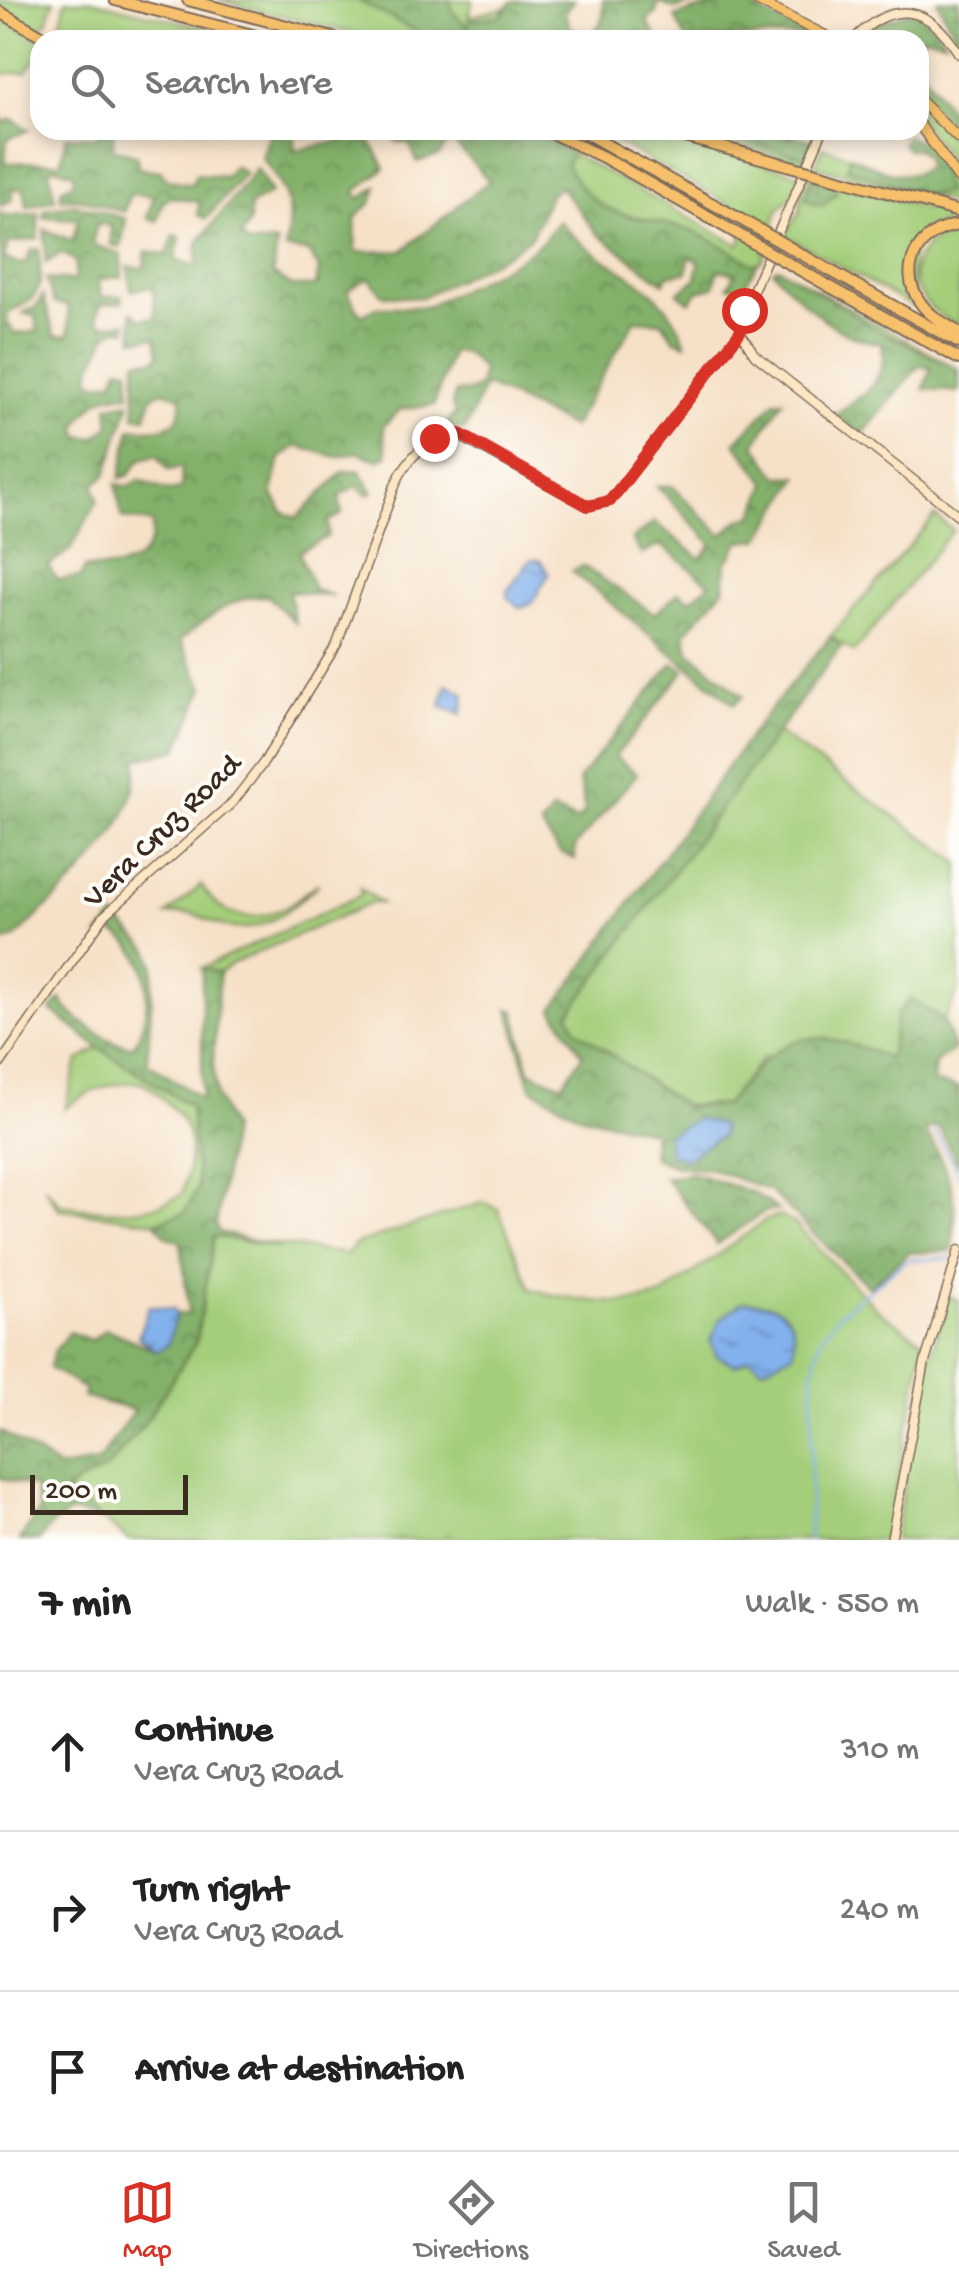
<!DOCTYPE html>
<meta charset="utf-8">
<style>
body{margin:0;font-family:"Gochi Hand",sans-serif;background:#f2f2f2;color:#222}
.scale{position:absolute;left:30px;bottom:25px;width:158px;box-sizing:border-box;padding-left:10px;border:5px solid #3b2a1e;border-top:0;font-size:28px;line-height:35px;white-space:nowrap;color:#3b2a1e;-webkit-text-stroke:8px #fdfcf7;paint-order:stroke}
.stop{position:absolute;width:30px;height:30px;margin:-22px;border:8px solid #d93025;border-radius:50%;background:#fff}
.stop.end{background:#d93025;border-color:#fff;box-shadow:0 2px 10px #0008}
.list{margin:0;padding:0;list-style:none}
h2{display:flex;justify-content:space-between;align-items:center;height:130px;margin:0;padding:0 40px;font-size:42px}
h2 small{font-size:32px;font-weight:400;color:#767676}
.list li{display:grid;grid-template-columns:65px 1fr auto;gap:30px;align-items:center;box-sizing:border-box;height:160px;padding:0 40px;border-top:2px solid #e0e0e0}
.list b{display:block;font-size:38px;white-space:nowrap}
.list p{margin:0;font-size:32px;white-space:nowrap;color:#767676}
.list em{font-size:32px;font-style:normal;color:#767676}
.icon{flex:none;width:55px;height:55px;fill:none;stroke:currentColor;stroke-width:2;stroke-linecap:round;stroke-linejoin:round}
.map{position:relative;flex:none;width:959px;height:1540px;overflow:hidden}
.search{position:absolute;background:#fff;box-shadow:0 5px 15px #0003;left:30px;right:30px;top:30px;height:110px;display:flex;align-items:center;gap:25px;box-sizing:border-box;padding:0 35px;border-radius:30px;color:#767676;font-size:38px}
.sheet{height:610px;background:#fff}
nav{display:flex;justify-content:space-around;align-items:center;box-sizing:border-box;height:140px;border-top:2px solid #e0e0e0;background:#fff;font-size:28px;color:#767676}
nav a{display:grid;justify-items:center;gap:5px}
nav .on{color:#d93025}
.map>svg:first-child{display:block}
.grass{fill:#a4ce7a;stroke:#707c4c;stroke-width:2.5}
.forest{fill:url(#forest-crowns);stroke:#5f6e44;stroke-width:2.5}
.water{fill:url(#water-ripples);stroke:#5e6e86;stroke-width:2.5}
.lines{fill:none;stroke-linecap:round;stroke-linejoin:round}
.stream{stroke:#82b1ed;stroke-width:2.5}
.secondary-casing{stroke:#7c6a5a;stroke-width:11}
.primary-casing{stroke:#7c6a5a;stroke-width:12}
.highway-casing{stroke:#7c6a5a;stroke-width:14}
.secondary{stroke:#fce6c4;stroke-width:8}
.primary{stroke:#f7c06c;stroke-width:9}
.highway{stroke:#f7c06c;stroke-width:10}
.highway-bridge-casing{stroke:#7c6a5a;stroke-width:14;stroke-linecap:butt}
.highway-bridge{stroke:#f7c06c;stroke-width:10}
.route{stroke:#d93025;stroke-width:12}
.labels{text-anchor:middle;stroke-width:8;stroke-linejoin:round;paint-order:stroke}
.street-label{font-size:32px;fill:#3b2a1e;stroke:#fdfcf7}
</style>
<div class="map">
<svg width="959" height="1540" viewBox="0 0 959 1540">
<defs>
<pattern id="forest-crowns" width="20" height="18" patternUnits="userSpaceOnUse" patternTransform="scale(2.5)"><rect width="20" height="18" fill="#83b16a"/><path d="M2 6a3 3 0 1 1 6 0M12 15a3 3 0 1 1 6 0" fill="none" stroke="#6c9057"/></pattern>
<pattern id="water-ripples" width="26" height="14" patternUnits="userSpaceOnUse" patternTransform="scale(2.5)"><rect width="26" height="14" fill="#82b1ed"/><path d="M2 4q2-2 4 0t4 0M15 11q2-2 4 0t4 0" fill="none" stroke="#6c90bf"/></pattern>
</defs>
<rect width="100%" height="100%" fill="#fdfcf7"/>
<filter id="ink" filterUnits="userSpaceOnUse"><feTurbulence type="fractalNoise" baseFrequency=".01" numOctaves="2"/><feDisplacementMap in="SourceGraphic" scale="20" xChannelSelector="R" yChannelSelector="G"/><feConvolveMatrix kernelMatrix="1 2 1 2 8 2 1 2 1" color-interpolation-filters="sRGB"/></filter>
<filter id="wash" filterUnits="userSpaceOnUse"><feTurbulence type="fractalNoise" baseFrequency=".0048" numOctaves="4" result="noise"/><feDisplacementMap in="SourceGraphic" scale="40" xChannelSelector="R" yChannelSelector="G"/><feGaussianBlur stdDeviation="2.25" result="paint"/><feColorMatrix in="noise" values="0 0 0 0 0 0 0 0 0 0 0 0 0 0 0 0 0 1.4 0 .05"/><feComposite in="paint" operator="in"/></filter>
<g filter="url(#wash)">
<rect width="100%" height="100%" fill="#f6e1c8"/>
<path class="grass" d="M0,0H54L47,22L39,27L0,8Z
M66,0H91L255,40H65L58,34Z
M218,0H357L417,32V40H383Z
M449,0H473L468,17L504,8L500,16L470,20L468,28L453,13Z
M0,17L40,41L39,56L25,72L0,74Z
M919,104L959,145V173L919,118Z
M529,130L739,245L751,216L594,130H645L800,174L804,163L680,130H698L809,158L793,194L778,210L763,259L756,265C734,253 709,236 685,229C630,212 598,223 565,164L572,153Z
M915,130H918L959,189V205L818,167L813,177L959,217V221C903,224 908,263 916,304L913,307L783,234L800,212L801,194L823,147L850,156L847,168L936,195L926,142Z
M959,229V327C947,318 930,311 922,297C901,264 927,236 959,229Z
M788,273L949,364L882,332Z
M935,516L953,530L854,652L830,637Z
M776,732L959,862V989L944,1020L910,999L897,1014L890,1059L867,1049L764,1057L725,1105H682L577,1030L569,1014Z
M319,884C294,906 263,936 227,927C197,920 204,909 167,915L201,885C221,917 249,926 285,907C298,901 305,890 319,884Z
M360,888L381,903H371L233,963L219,973L202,968L361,895Z
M99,1048L190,1106L198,1188L184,1213L155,1222L59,1209L44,1186L60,1204C101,1212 145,1217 182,1194C199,1139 190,1118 144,1083C114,1080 88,1090 65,1109L78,1061Z
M484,1202L498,1209L531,1289C569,1300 624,1309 663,1295L766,1220L780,1216L794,1223L879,1311L924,1342L886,1540H455L448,1535L440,1540H128L66,1490L107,1468L144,1424L196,1343L214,1236L347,1254L356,1244Z
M947,1296L959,1300V1540H894L919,1401Z"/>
<path class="forest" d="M357,0H449L454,13L467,27L470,20L500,16L511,2L574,0L565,13L570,28L587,36C602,27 605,17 603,0H706L675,9L658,2L656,13L647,21L658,40H417V32Z
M728,0H737L816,40L799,36L686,40L675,17Z
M937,0H959V44Z
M913,11L934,26L945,41L922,36L919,43L866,40L872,24Z
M919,66L959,124V132L919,92Z
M0,110L2,123L12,119L29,130L7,139L5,163L61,162L66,136L97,137L101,130H113V148L137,156L138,168L160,171L168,180L192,184L196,174L225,177L234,166L245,173L206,219L197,214L200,202L171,197L163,202L157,221L147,218L154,196L130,194L124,212L79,198L61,199V189L73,183L74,173L54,167L49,171L55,199L27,207L24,189L14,188L12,200L0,206Z
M271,130L295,132L294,151L341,141L347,130H359L371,142L385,168L356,191L359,199L377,187L372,202L355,218L356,252L402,251L489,181L450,138L439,155L417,162L410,144L396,141L393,132L384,130H529L573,153L566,164C598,223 631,212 685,229C709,236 734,253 756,265L743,288L728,286L736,273L718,270L714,287L698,291L690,302L678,293L696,279L699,261L689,257L687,272L668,275L664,283L598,234L560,187L550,194L531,237L507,254L420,298L383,295L369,278L347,290L361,315L377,307H426L516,261L542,242L559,220C600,272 662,273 686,344L675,340L662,322L635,320L572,427L485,385L465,430L444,427L455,413L452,404L456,392L472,391L480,385L482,369L465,353L452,351L434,405L401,409L383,426L387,456L378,460L358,452L337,457L297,446L280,458L272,493L283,512L297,518L343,472L359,470L373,492L367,495L357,486L339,496L342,514L328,521V536L299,552L314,589L333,596L289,591L295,623L268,596C232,594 207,620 180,640L204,688L178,749L137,759C139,834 64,888 15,938L0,943V210L1,216L38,213V239L8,243L4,258L17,264L26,262L31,250L39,249C41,288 45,295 8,313L7,322L15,334L38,331L35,316L23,313L37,306L43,295L55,336L69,335L68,306L54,303L46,279L74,281L76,261L61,253L46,263L44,229L73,241L78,219L43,217L45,209L75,204L126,219L121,247L111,245V226L97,223L92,244L121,255L122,277L99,279L101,297L122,296V302L101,304L97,317L102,325L127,322L126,331L119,328L105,336C104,352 89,362 90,379L98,384L113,381L119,367L129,369L130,394C101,393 93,402 77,425L79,436L95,438L110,425L108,406L130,402L106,475L94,485L98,500L70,550L48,566L57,580L80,577L86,567C122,572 154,563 152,523L122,518L116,484L128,487L139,480L168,491L181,489L182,467L168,470L157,455L141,459L128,476L120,478L131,428C156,431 185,430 181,397L163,391L152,397L146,417L135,416L136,360H154L159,355L156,337L134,339L132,312L141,319L155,318L153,287L131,290L128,267L144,268L146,251L167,255L174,235L180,237L175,259L197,266L198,243L257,168L271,193L250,205V222L241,236L248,244L277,243L273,274L292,286H316L319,268L308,252L285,249C294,204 288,194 262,158Z
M698,130H760L791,138L788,134L814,141L809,158Z
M906,137L926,142L939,165L946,193L924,195L847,168L850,156C876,166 900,185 926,168V158L917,149H907L902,143Z
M811,180L835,185L837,192L822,206L805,199Z
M778,267L882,332L959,369V392L924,389L931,369L920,365L862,435L835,414C864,396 889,379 882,343C838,340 801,302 773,271Z
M783,400L755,444L778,477L799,476L760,539L740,541L726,564L724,589L685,633L689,651L743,696L734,704L572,571L583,566L655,614L679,592L690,600L710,584L661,545L641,554L632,539L655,522L701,559L712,544L657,486H672L722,535L738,521L754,515L767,483L735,443L775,401Z
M830,637L842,645L569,1014L577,1030L685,1107L725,1105C782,1035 803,1020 889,1059L897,1014L911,999L944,1020L954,1049L935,1063L933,1082L959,1088V1167L938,1126L925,1130C952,1177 959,1196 952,1251L908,1253L869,1287L770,1191L712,1169L676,1166L653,1157L652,1131L582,1116L531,1088L509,1009L515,1011L529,1071L562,1085L583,1055L553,1009L760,722Z
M673,663L685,670L615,757L637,774L575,846V859L560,853L541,826L553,810L577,821L585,812L579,779Z
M115,917L149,950L154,966L147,1062L202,1099V968L219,973L213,1064L217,1097L231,1129L216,1226L219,1232L279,1248L214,1236L196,1342L144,1424L107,1468L66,1490L103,1520L71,1512L51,1525L40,1540H20L39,1511L34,1487L0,1478V1431L59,1468L98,1462L134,1410L83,1397L85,1389L49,1368L54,1352L69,1332L91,1340L106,1329L157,1351L168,1344L176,1314H189L181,1242L166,1236L155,1222L184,1213L198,1188L190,1106L99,1048L51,1010L61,999C69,1018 114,1047 134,1046C154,1006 155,947 107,930L97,937Z
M692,1173L754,1193L778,1210L764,1212L717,1244L665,1178Z"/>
<path class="water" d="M530,560H540L549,574L531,604L521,608L507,597V591Z
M447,684L465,694L462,714L441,706Z
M697,1119L721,1125L722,1135L686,1159L670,1154L667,1135Z
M742,1302C781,1301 799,1316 793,1353L763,1368L750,1358L735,1365L716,1355L711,1341L720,1319Z
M149,1306L173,1309L176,1314L168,1344L157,1351L138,1337Z"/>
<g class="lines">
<path class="stream" d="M934,1130L959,1175
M809,1540L813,1376L819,1342L837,1316L906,1260L952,1258"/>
</g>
</g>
<g filter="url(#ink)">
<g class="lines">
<g class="secondary-casing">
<path id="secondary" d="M853,40C892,0 928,3 959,54
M740,332L755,355L959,516
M0,1064L104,916L233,802L264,762L337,644L396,483C406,461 429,434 454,433L588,506L610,501L740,332L744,311L823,130
M891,1540L925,1362L959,1250"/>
</g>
<g class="primary-casing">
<path id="primary" d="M755,0L834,40
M919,100L959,139
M919,124L959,179"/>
</g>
<g class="highway-casing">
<path id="highway" d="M115,0L272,40
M188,0L341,40
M0,12L49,40
M545,130L603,157L743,237
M580,130L749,224
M659,130L794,167
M821,174L959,212
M959,225C920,229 896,268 920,302C929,316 946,324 959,333
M799,253L959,343
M793,266L959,359"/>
</g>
<use href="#secondary" class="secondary"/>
<use href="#primary" class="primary"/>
<use href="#highway" class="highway"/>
<g class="highway-bridge-casing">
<path id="highway-bridge" d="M794,167L821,174
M749,224L799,253
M743,237L793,266"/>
</g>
<use href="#highway-bridge" class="highway-bridge"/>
</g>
</g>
<g class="lines" filter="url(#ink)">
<path class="route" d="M434,438L448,433L460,434L588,506L610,501L740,332L744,310"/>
</g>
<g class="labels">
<g class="street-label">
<text transform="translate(160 829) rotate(-44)" y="11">Vera Cruz Road</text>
</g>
</g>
</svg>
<div class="scale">200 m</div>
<div class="stop" style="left:744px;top:310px"></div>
<div class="stop end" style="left:434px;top:438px"></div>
<div class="search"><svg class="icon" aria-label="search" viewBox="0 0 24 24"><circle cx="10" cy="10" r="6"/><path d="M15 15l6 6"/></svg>Search here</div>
</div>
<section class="sheet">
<h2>7 min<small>Walk · 550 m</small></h2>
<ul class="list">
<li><svg class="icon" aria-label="ahead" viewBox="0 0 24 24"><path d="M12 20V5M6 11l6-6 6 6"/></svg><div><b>Continue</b><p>Vera Cruz Road</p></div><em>310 m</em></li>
<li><svg class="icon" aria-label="right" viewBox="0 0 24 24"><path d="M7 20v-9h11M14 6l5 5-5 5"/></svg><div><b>Turn right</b><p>Vera Cruz Road</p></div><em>240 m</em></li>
<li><svg class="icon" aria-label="arrive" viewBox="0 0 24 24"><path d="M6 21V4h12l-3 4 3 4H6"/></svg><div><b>Arrive at destination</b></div></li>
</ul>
</section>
<nav>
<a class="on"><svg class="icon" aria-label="map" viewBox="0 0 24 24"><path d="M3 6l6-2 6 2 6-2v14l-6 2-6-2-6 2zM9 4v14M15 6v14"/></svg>Map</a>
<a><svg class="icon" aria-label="directions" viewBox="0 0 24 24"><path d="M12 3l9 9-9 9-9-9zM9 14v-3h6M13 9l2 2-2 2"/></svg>Directions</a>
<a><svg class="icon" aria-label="saved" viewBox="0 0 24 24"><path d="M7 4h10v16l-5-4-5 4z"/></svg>Saved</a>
</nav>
